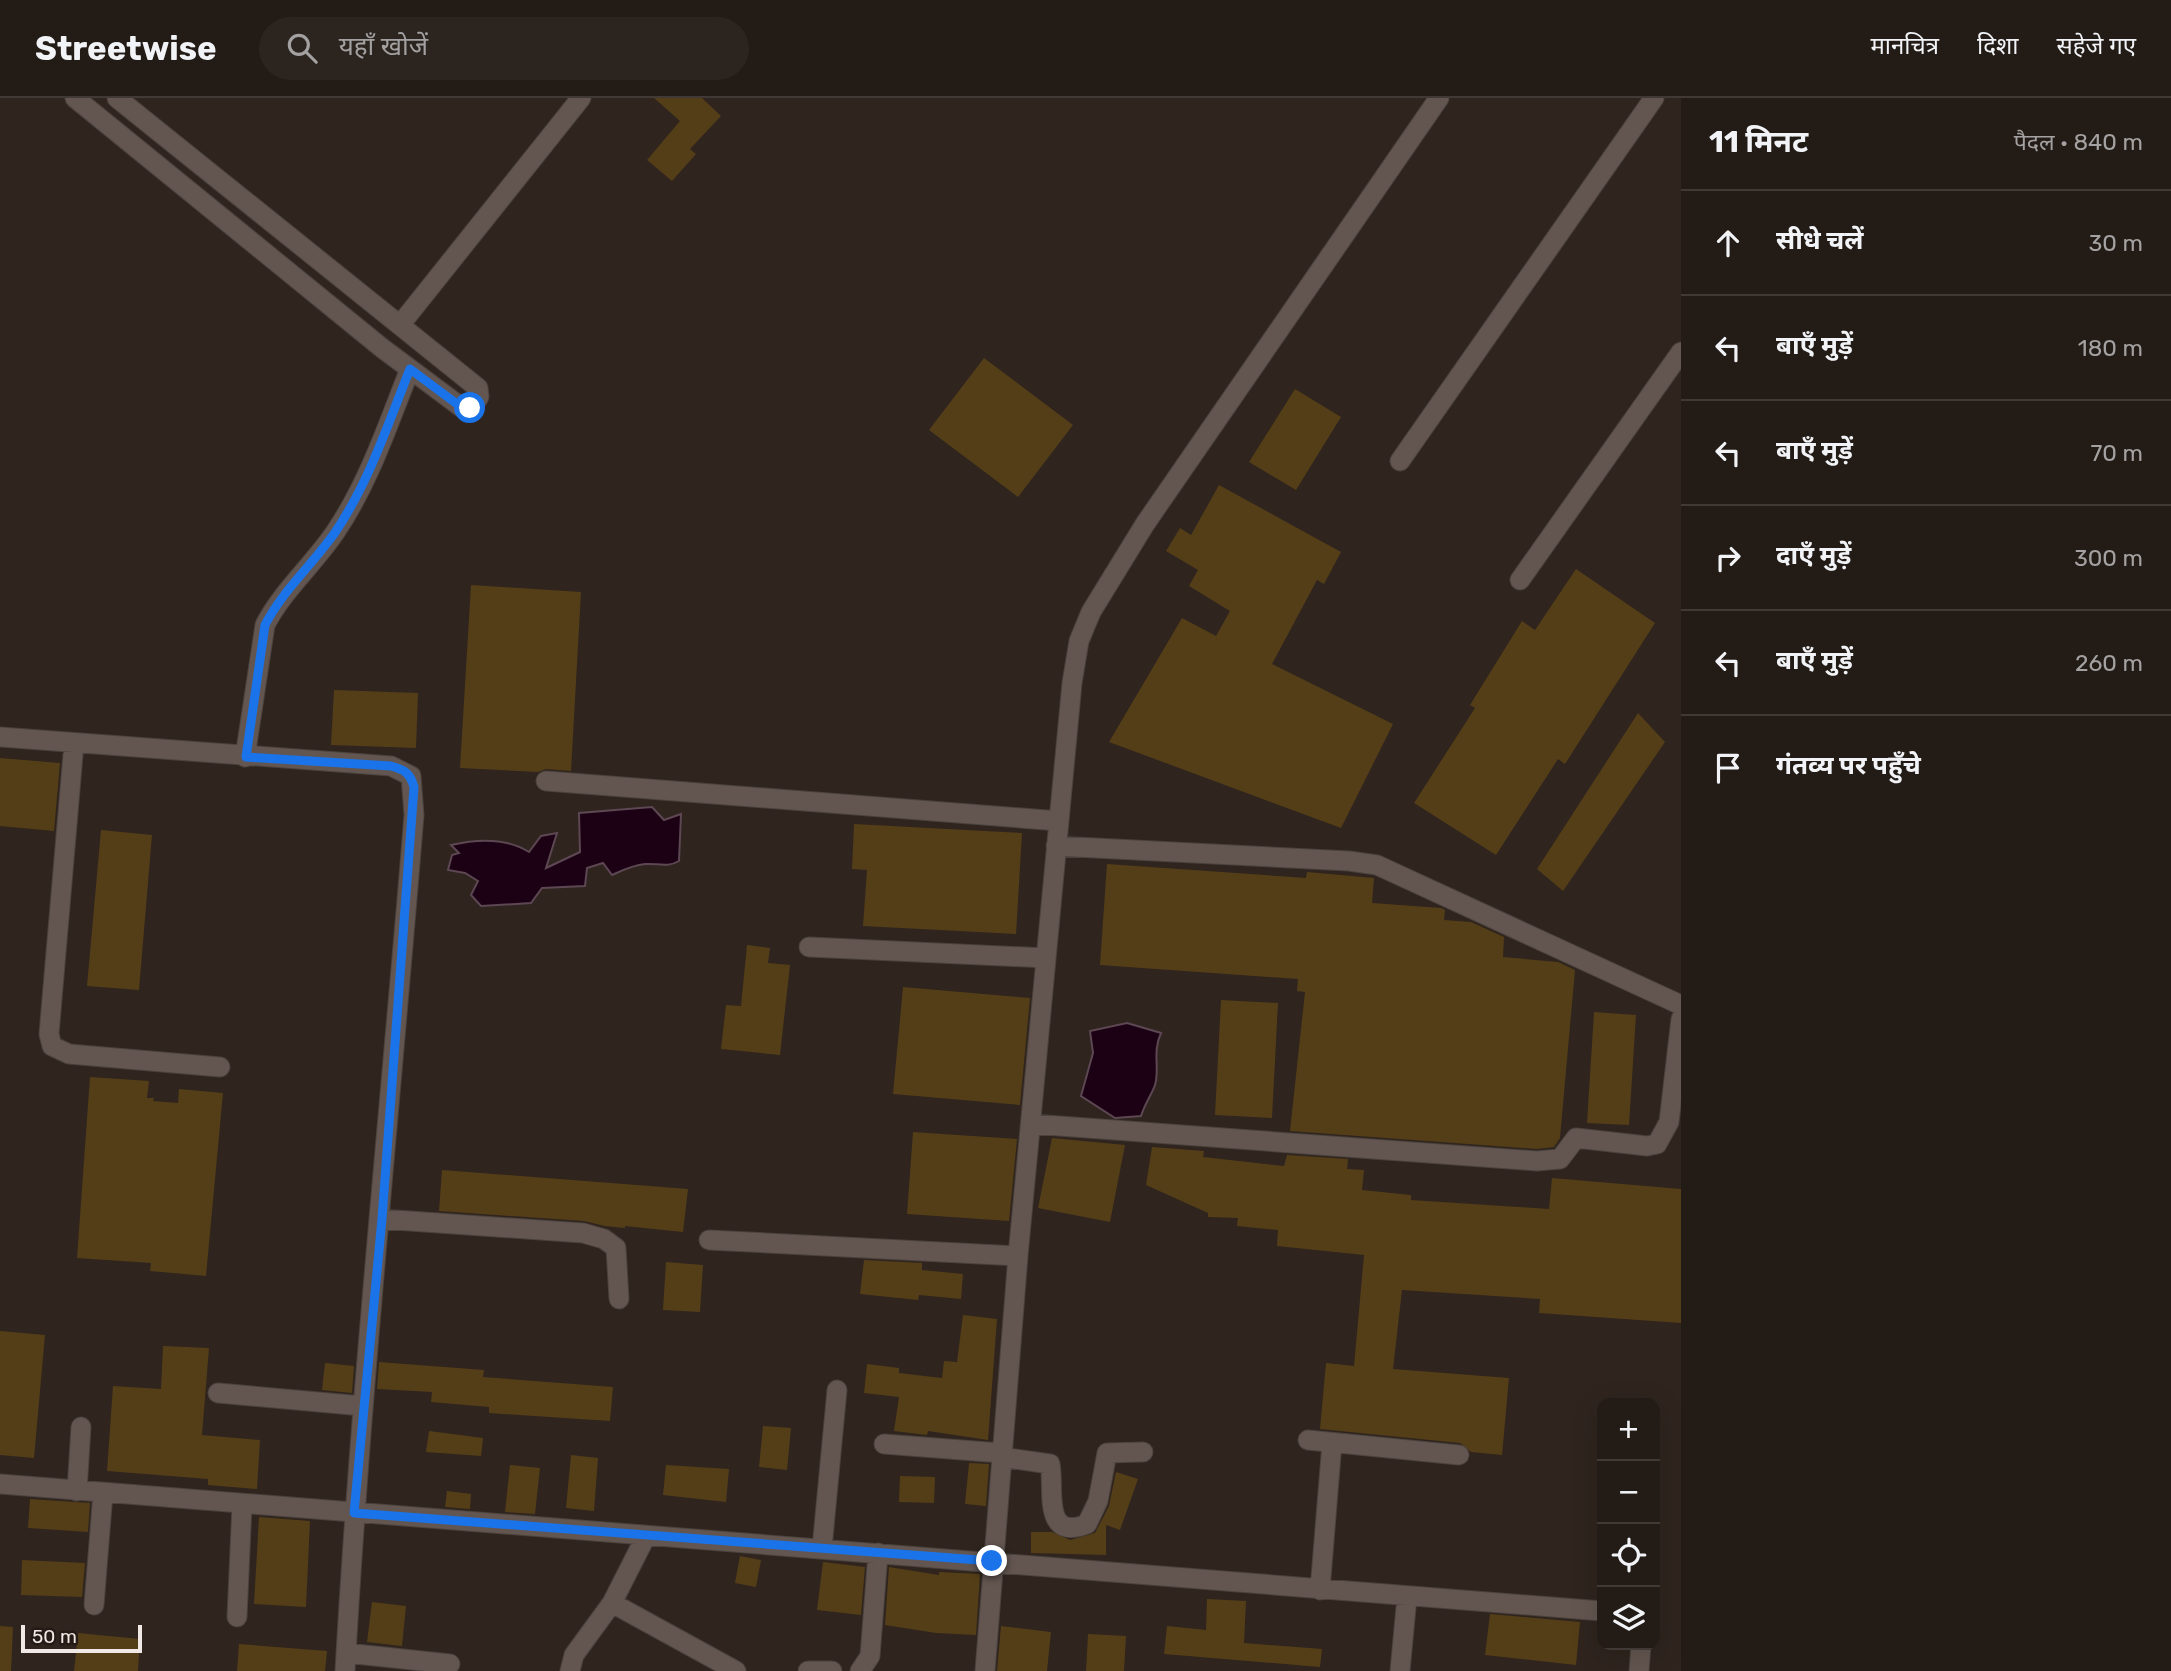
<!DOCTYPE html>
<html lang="hi">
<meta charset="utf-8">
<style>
body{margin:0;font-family:Rubik,"Noto Sans Devanagari",sans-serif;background:#2b241f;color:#f1f3f6}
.controls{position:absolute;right:21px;bottom:21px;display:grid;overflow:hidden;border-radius:14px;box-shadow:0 7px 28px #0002}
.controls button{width:63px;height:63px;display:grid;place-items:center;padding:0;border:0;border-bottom:2px solid #403935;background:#231b16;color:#f1f3f6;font:35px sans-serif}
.scale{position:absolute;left:21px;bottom:18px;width:121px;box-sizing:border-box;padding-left:7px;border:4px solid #f1e9e6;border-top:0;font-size:19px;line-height:24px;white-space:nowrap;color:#f1e9e6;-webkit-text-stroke:5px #251a15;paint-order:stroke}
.stop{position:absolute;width:21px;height:21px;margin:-16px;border:5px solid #1a73e8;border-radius:50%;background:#fff}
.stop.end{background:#1a73e8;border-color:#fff;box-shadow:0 2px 7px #0008}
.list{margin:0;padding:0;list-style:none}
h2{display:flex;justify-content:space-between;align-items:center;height:91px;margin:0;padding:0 28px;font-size:30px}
h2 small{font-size:23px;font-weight:400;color:#a3a1a1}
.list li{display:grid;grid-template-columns:46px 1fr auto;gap:21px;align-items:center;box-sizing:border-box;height:105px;padding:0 28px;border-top:2px solid #403935}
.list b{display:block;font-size:26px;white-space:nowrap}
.list em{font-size:23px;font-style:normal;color:#a3a1a1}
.icon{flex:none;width:38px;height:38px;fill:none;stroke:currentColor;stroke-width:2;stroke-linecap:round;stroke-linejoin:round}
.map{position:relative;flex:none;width:1681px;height:1573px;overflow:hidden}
header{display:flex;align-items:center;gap:42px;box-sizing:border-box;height:98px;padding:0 35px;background:#231b16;border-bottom:2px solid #403935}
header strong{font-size:33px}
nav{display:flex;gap:38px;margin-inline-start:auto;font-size:24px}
.search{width:490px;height:63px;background:#2b241f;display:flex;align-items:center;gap:18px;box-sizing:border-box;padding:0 24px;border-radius:38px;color:#a3a1a1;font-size:26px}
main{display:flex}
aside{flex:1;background:#231b16}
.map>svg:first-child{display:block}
.water{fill:#1c0114;stroke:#5c4753;stroke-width:2}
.building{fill:#543e18}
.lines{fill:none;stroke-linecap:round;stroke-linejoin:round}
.minor-casing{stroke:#4b423d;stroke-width:21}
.minor{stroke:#635650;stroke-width:19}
.route{stroke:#1a73e8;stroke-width:9}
</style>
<header>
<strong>Streetwise</strong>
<div class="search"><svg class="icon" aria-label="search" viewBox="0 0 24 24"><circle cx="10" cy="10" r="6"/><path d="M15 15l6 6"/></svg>यहाँ खोजें</div>
<nav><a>मानचित्र</a><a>दिशा</a><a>सहेजे गए</a></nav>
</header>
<main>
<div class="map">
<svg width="1681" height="1573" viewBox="0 0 1681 1573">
<rect width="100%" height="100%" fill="#2f241e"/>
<path class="water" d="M652,709L664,722L681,716L679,763C667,770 658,765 645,766C633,767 623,772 612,777L603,765L587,770L585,788L542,790L531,805L481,808L471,797L478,783L465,775L448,772L452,757L459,755L451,747C477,741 505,739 529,754L541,738L557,735L546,770L580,754L579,715Z
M1127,925L1161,935C1152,954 1160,971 1155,987C1152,996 1145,1005 1141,1018L1115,1020L1081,998L1093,955L1090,933Z"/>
<path class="building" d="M654,0H702L721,18L690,51L696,56L672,83L647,62L680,23Z
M984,260L1073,327L1018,399L929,332Z
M1295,291L1341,319L1296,392L1249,364Z
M1219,387L1341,454L1324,486L1317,482L1272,566L1393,626L1341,730L1109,644L1182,520L1216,538L1230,513L1189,488L1198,472L1166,453L1180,430L1191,437Z
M1576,471L1655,525L1565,666L1558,661L1496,757L1414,705L1475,610L1470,607L1522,523L1535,532Z
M471,487L581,494L571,673L546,671L538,674L460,670Z
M334,592L418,595L416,650L331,647Z
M1638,615L1665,644L1563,793L1537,771Z
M0,660L60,665L54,733L0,728Z
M854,726L1022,735L1016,836L863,828L867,772L852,771Z
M101,732L152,737L139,892L87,888Z
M1107,766L1306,780L1307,774L1374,780L1372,805L1441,810L1445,812L1444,822L1471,824L1504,839L1503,859L1558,864L1575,872L1560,1040L1554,1049L1537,1051L1290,1033L1305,894L1297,893L1298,881L1100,867Z
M747,847L770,850L768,865L790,867L780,957L721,951L726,907L741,908Z
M903,889L1030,900L1020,1007L893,996Z
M1221,902L1278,905L1272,1020L1215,1017Z
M1594,914L1636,917L1629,1027L1587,1025Z
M90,979L149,983L147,1000H154L153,1003L178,1005L179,991L223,995L206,1178L150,1173L151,1165L77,1160Z
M913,1034L1017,1041L1009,1123L907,1116Z
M1052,1040L1125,1047L1110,1124L1038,1110Z
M1152,1049L1204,1053L1203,1059L1284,1068L1287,1057L1348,1061L1347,1071L1364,1072L1362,1092L1411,1097V1102L1549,1111L1552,1080L1681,1091V1225L1539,1215L1540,1201L1402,1192L1393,1271L1509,1280L1502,1357L1471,1354L1460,1345L1320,1331L1326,1265L1354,1268L1364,1157L1277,1148L1278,1132L1237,1128L1238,1120L1208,1119V1115L1146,1087Z
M442,1072L688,1091L683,1134L625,1128V1130L605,1128L584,1123L439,1113Z
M864,1162L922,1165V1172L963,1176L961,1201L919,1197L918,1202L860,1196Z
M666,1164L703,1167L700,1214L663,1212Z
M963,1217L997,1221L988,1342L928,1333L927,1337L894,1333L899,1299L864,1295L867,1266L899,1270V1275L942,1280L944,1263L957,1264Z
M0,1233L45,1237L34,1360L0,1357Z
M163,1248L209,1250L202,1337L260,1342L257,1391L208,1387V1381L107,1373L113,1288L161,1291Z
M379,1264L484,1272L483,1279L613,1289L610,1323L489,1315V1309L431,1304L432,1294L377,1291Z
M325,1265L354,1268L352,1295L322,1292Z
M763,1328L791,1330L787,1372L759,1369Z
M429,1333L483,1340L481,1358L426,1354Z
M571,1357L598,1360L594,1413L566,1410Z
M969,1365L989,1366L986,1408L965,1406Z
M510,1367L540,1370L535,1416L505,1414Z
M666,1367L729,1371L726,1404L663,1397Z
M1116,1374L1138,1381L1120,1432L1106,1427V1457L1031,1455V1434H1052L1070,1442L1095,1435L1109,1408Z
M900,1378L935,1379L934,1405L899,1404Z
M447,1393L471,1396L470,1411L445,1409Z
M30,1401L90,1405L88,1434L28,1430Z
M259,1419L310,1423L306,1509L254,1506Z
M740,1458L761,1462L756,1489L735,1485Z
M22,1462L85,1465L82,1499L21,1497Z
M823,1464L865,1469L861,1517L817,1512Z
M889,1469L939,1477V1474L980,1476L976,1537L936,1535L885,1527Z
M1207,1501L1246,1503L1244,1545L1322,1551L1320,1569L1164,1556L1167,1528L1206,1532Z
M372,1504L406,1508L402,1548L367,1544Z
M1490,1516L1580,1524L1576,1567L1485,1557Z
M0,1528L13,1529L11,1573H0Z
M1001,1528L1051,1534L1047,1573H997Z
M78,1535L140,1541L138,1573H74Z
M1088,1536L1126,1538L1124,1573H1086Z
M239,1546L327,1553L325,1573H237Z"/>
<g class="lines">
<g class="minor-casing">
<path id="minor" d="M75,0L382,250L461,309L470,310L479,299L478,290L117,0
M400,227L581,0
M1400,363L1654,0
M1520,482L1681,254
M0,639L391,668L411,678L414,717C391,1002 361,1287 345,1573
M74,645L49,936L52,948L69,956L220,969
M245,659L265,527C283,492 314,466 336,433C369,384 388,326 410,271
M546,683L1059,723
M1056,748L1349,763L1377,767L1681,907
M809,849L1046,860
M1032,1026L1537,1063L1560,1061L1576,1040L1647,1048L1657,1046L1669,1024L1681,921
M381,1121L583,1135L604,1141L616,1150L619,1201
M709,1142L1018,1158
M218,1295L363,1308
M1308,1342L1459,1357
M884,1346L1001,1355
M1001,1359L1050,1366C1055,1389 1041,1444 1087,1426L1098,1403L1107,1355L1143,1354
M0,1386L1602,1513
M77,1393L81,1329
M822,1450L837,1292
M1320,1492L1332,1345
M612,1505L736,1573
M94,1507L103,1395
M237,1519L242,1407
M346,1555L450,1566
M570,1573L574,1557L612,1505L646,1438
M808,1573H832
M860,1573L870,1558L878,1455
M985,1573L1018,1158L1072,585L1079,543L1091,514L1145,426L1439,0
M1400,1573L1407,1499
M1639,1573L1641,1547"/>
</g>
<use href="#minor" class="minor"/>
</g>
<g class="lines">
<path class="route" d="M470,310L461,309L410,271C388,326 369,384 336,433C314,465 283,492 265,527L246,659L391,668C405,672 410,675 414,689L382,1121L354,1415L992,1463"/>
</g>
</svg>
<div class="controls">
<button>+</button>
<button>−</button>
<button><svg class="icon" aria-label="locate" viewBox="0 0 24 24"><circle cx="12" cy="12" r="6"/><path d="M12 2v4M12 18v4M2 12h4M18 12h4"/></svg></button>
<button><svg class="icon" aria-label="layers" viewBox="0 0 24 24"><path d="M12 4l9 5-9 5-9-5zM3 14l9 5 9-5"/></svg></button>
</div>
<div class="scale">50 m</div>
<div class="stop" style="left:470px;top:310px"></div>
<div class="stop end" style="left:992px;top:1463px"></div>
</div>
<aside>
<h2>11 मिनट<small>पैदल · 840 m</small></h2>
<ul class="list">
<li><svg class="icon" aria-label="ahead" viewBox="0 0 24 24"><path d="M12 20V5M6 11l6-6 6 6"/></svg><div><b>सीधे चलें</b></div><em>30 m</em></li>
<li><svg class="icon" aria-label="left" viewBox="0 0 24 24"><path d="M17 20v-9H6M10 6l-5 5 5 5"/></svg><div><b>बाएँ मुड़ें</b></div><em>180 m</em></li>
<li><svg class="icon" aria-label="left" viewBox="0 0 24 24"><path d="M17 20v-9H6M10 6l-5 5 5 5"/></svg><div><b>बाएँ मुड़ें</b></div><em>70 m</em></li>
<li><svg class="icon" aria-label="right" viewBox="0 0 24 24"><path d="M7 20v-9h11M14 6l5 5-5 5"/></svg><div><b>दाएँ मुड़ें</b></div><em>300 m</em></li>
<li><svg class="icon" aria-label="left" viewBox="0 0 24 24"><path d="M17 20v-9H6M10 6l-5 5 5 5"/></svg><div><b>बाएँ मुड़ें</b></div><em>260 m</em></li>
<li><svg class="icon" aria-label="arrive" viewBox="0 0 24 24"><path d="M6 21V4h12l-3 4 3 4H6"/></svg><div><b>गंतव्य पर पहुँचे</b></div></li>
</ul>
</aside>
</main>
